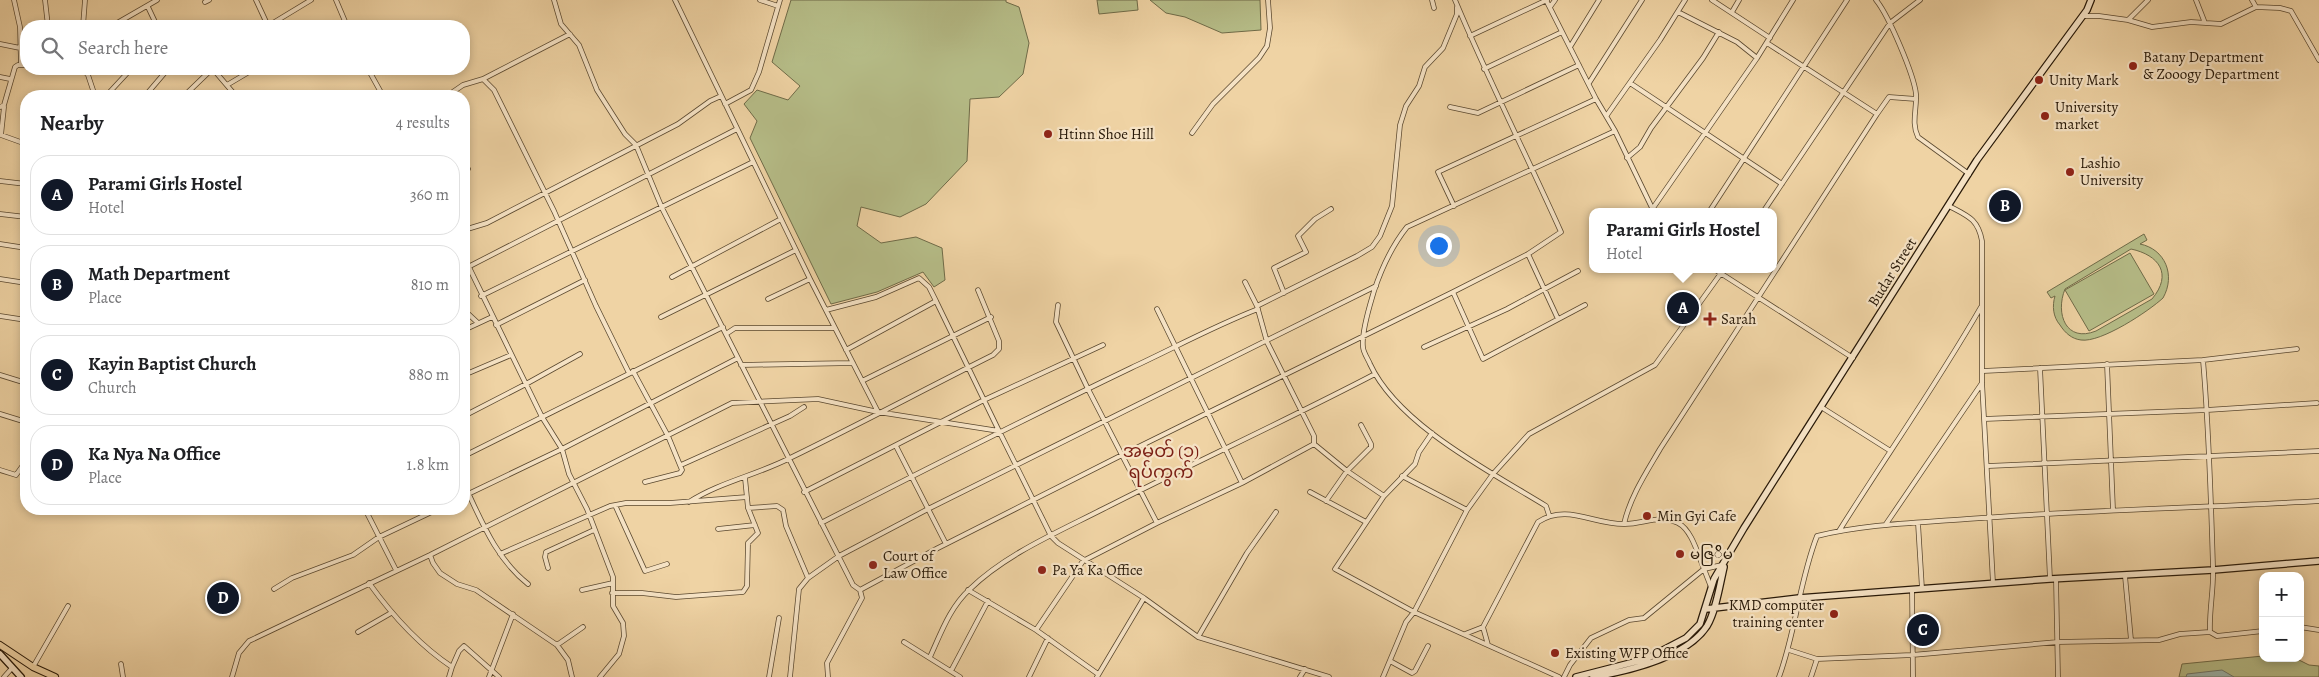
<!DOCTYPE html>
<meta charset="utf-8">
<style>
body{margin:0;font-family:Alegreya,"Noto Sans Myanmar",serif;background:#f6f6f6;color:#202124}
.controls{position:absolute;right:15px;bottom:15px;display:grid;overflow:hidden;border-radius:10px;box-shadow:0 2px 8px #0003}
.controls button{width:45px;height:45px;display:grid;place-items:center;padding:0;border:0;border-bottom:1px solid #e0e0e0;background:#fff;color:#202124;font:25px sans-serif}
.you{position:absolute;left:1438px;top:245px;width:18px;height:18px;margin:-12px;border:4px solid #fff;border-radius:50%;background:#1a73e8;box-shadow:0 0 0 8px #1a73e833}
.badge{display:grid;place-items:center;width:32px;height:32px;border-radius:50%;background:#111827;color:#fff;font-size:16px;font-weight:700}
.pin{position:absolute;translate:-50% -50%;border:2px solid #fff;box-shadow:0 1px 5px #0006}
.popup{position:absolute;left:1589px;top:208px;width:188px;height:65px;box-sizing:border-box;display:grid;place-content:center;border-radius:10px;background:#fff;filter:drop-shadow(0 1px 4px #0005);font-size:16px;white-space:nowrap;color:#757577}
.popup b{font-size:19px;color:#202124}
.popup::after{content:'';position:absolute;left:50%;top:100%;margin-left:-10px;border:10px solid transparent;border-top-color:#fff}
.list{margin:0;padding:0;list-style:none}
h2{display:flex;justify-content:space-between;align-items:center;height:65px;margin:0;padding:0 20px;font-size:21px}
h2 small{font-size:16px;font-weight:400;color:#757577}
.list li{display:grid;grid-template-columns:32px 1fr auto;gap:15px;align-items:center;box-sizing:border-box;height:80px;margin:0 10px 10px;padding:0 10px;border:1px solid #e0e0e0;border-radius:20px}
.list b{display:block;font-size:19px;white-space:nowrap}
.list p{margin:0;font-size:16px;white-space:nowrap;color:#757577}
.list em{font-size:16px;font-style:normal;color:#757577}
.icon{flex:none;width:28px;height:28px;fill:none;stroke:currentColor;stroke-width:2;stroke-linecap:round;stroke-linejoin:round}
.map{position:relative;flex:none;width:2319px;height:677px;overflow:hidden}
.search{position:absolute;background:#fff;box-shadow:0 2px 8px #0003;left:20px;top:20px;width:450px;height:55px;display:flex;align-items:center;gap:12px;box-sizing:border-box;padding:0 18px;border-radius:20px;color:#757577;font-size:19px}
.panel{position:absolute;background:#fff;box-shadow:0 2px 8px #0003;left:20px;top:90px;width:450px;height:425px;border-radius:20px}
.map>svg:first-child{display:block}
.green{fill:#b6bd88;stroke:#6f6b48;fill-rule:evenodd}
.water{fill:#9cb6ae;stroke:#6e776c}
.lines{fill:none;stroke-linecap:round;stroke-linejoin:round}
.street-casing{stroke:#5a482f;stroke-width:5.5}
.secondary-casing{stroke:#281908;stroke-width:8}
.primary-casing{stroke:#281908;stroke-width:8}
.street{stroke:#f5e2c4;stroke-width:4}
.secondary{stroke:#f5e2c4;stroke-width:5.5}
.primary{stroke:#efd3a4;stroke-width:6}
.poi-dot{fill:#8f2418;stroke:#f5e2c4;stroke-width:2}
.labels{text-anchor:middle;stroke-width:4.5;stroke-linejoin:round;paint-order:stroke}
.poi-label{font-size:15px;fill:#281908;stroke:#f5e2c4;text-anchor:start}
.street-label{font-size:15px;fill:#281908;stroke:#f5e2c4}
.quarter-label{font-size:18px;fill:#7a1f14;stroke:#f5e2c4}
</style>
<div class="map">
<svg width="2319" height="677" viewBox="0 0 2319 677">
<rect width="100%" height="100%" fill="#efd3a4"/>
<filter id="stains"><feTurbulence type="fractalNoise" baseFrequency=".004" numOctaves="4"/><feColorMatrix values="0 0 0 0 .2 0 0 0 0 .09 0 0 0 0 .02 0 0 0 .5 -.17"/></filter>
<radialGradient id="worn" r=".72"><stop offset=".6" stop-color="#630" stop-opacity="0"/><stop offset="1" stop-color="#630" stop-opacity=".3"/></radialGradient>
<path class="green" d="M791,0H1006V2L1019,7L1029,43L1023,74L999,97L970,99L967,161L926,204L900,217L861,207L857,226L881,243L916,237L942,248L945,280L934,287L923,272L877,292L831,304L750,138L757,121L744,104L757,90L788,100L800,86L772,62Z
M1097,0H1137L1138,10L1099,14Z
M1150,0H1260L1261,30L1222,33L1185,17L1166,13Z
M2144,234L2147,240L2140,244C2165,249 2176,275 2163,298C2149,311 2101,343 2081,340C2072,339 2065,333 2060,325C2053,317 2052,306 2055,296L2051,298L2047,292ZM2131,249C2159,255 2173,274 2152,299L2096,331C2066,343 2055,314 2065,289Z
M2130,253L2154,294L2089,331L2065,290Z
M2263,656V658H2295L2309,665L2319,666V677H2179L2182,664Z"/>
<path class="water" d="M2222,670L2234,677H2186L2187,674Z"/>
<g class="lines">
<g class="street-casing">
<path id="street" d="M14,0L20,27L21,65
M45,0L48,26
M256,0L268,26
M336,0L347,26
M554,0L561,24L579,45L597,90L625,134L636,145L662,208L853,585L860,590L938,548L1122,455L1453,292L1528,254L1561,232C1526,154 1488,79 1455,0
M675,0L810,279L878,412
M760,0L778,6
M1432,0L1434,8
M1546,0L1596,99L1615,131L1654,212
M1712,0L1770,38
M1876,0C1889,16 1914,75 1916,94C1917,109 1911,123 1918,137L1969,174
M2196,0L2205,23
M2252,0L2256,7L2280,8L2291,11L2319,60
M205,2L209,0
M148,7L157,26
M1550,7L1555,0
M1678,12L1737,42L1757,58
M1732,12L1739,0
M2082,16H2099L2128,20L2148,0
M2128,20L2152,27L2191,22L2221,24L2256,7
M83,26L85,0
M112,26L157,0
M172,26L175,24
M268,26L311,0
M338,26L346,23
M1470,36L1547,0
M1767,43L1877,114
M0,44L20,48
M1570,47L1599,0
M86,69L95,96
M213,69L236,96
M368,69L383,96
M1484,69L1562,32
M87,74L94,69
M0,77L10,79
M483,79L570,34
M1589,83L1642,0
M1630,83L1782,184
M227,85L254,69
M106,96L131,69
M145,96L168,69
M184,96L212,69
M447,96L463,85L483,79L494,90L554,211L596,306L629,373
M725,104L751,90L759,72L780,0
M0,107L4,105L15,67L18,65H26
M4,107L1,135L26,144
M1450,107L1478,113L1579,65
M1607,115L1660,40L1685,0
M1192,133L1213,104L1259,58L1267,46L1270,28L1268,0
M1627,158L1640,147L1651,128L1703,58L1719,32
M464,167L468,169
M0,181L26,184
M1454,206L1438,172L1596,99
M1949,206C1968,216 1978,219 1982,241V382L1993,583
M1653,208L1757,58L1793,0
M1709,212L1847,0
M1763,212L1890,23L1920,0
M0,214L26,217
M464,230L487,223L678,124L710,101L721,96
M0,244L26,248
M1528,254L1558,319
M464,257L542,417L562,449L569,474L587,509L613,577V606L623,623L624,636L619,654L600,677
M468,267L737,129
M1714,269L1853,358
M672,277L781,219
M0,279L26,283
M1245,282L1257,306
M1453,292L1483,359L1585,305
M1284,293L1274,268L1306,252L1298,236L1315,219L1331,209
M481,296L753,162
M768,299L810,279
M1058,305L1056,322L1088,389L1157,523
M1157,309L1242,483
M464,310L478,323
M826,310L876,297L919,278L929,287L936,301
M0,316L26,320
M661,317L796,250
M496,325L585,280
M464,330L492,317
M726,334L735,328H834
M1424,347L1507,309L1578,271
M846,350L936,301L999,431
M2203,360L2297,349
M2107,364L2113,510
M741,365L853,363
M2040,368L2050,579
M633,371L668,436L682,470L680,473L645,482
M1983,371L2203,360C2209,429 2211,498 2213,567C2214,589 2209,610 2210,632
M0,375L26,383
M464,375L511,355
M862,381L991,317
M1821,407L1889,450
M0,414L26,422
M464,416L526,384L580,354
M1984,419L2207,410L2317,403
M1432,433L1419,452L1415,464L1384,496L1335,569L1414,612L1467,510L1493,474L1529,434L1655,365L1724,269
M1314,444L1347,471L1384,496
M896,446L946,544
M464,456L723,327
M681,465L790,416L804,407
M1988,466L2319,451
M0,470L16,475L26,461
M1402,476L1467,510
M745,478L748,508L777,506L783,510L786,526L808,578
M464,484C481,520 496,559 528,584
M804,492L984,400L1103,345
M1310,492L1366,522
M464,496L562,449L738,358
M1326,501L1347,471L1371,447V444L1361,425
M689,502C720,482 757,475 790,458C858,425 925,389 993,355L999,349V341L978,290
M615,505L645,571L667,564
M365,509L396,570
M1549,515L1546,506C1491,472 1398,425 1370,364C1368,359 1363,352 1363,347C1361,332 1370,305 1374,291C1382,267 1391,247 1407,227L1615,131
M821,523C924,470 1027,418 1131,368C1174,348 1214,326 1258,309
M1918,523L1922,589
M1624,524C1630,497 1646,473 1660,449L1877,114L1889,97L1916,99
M1886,524L1982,383
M718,529L755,525
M1839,531C1886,456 1937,384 1981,307
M500,554L610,506L626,503H670L747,497
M430,555L433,563L440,573L457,584L476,590L557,645L568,660L572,677
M548,568L545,557L546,552L594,530
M2125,576L2131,640
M2056,579L2058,677
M369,583C392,615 419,645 452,667L449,677
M1711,587L1704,569L1722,565
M274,589L292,578L353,555L379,537L438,509
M582,590L613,583
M968,590L1036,630L1098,674
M1912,590L1913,677
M612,593H642L676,597L743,592L747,586L748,543L758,533L748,508
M1483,627L1538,522C1567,503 1594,525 1625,524C1644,524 1659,514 1678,523C1692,530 1698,555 1704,569L1644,618L1629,620L1591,638L1570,665L1564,677
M2300,627L2319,630
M1036,630L1083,561L1157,523L1242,483L1314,444V436L1267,342L1257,306L1357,256L1372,247L1380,236L1392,206L1400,125L1406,106L1419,86L1425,67L1443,48L1457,14V7
M358,632L391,613
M1465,634L1483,627L1488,645
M1198,637L1247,553L1276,512
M904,642L960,677
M557,645L583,627
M1789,650L1817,659
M930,657C941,633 950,607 970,589C1006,554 1058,532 1103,509C1193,463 1285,421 1375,374
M1390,661L1412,673L1415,671L1428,646
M121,664L123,677
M33,667L68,606
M452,667L459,651L464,646L499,677
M951,671L988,601
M4,677L12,668
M232,677L239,653L249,641L430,555L732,403L818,399L878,412L999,431L1051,536L1058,543L1144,598L1198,637L1329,677
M489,677L513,614
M769,677L779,618
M790,677L799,589L808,578L839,556L928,509L1376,286
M828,677L827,663L862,598L860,590
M1029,677L1048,638
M1097,677L1144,598
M1300,677L1305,669
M1383,677L1406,622L1414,612L1559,677
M1779,677C1796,631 1799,582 1817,536C1866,524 1916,523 1967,519C2084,510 2202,508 2319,501
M1811,677L1817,659L1912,655L2058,642L2159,640L2180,634L2210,632L2217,636L2263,631"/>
</g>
<g class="secondary-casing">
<path id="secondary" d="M1706,609L1799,598L2050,579L2213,570L2319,561
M0,654L21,677
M1576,677L1646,659L1686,638L1700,624L1714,579L1744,528L1977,160L2087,10L2091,0
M1593,677C1628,671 1686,658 1707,626C1716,611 1720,584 1724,567"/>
</g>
<g class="primary-casing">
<path id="primary" d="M0,645L33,667L55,677"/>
</g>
<use href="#street" class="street"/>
<use href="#secondary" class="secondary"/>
<use href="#primary" class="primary"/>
</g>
<g class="poi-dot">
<circle cx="2133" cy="66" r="5"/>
<circle cx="2039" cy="80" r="5"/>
<circle cx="2045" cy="116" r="5"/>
<circle cx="1048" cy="134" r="5"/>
<circle cx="2070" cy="172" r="5"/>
<path d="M1707.5 311.5h5v5h5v5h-5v5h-5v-5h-5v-5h5z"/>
<circle cx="1647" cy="516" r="5"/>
<circle cx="1680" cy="554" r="5"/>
<circle cx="873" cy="565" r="5"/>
<circle cx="1042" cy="570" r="5"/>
<circle cx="1834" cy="614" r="5"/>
<circle cx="1555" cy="653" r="5"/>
</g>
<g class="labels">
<g class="poi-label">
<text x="2143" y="62">Batany Department<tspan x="2143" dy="17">&amp; Zooogy Department</tspan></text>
<text x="2049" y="85">Unity Mark</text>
<text x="2055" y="112">University<tspan x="2055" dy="17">market</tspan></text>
<text x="1058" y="139">Htinn Shoe Hill</text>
<text x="2080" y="168">Lashio<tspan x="2080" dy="17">University</tspan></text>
<text x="1721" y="324">Sarah</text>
<text x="1657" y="521">Min Gyi Cafe</text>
<text x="1690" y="559">မဇြ်ိမ</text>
<text x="883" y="561">Court of<tspan x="883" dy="17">Law Office</tspan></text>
<text x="1052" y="575">Pa Ya Ka Office</text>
<text x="1824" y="610" text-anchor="end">KMD computer<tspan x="1824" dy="17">training center</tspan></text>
<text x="1565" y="658">Existing WFP Office</text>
</g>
<g class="street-label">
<text transform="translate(1892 272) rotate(-58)" y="5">Budar Street</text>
</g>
<g class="quarter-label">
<text x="1161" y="457">အမှတ် (၁)<tspan x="1161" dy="21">ရပ်ကွက်</tspan></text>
</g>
</g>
<rect width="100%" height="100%" filter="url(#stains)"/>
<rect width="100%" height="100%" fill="url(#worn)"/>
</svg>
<div class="controls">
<button>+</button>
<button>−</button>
</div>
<div class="you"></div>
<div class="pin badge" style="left:1683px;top:308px">A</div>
<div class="popup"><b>Parami Girls Hostel</b>Hotel</div>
<div class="pin badge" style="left:2005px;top:206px">B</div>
<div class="pin badge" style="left:1923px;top:630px">C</div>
<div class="pin badge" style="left:223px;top:598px">D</div>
<div class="search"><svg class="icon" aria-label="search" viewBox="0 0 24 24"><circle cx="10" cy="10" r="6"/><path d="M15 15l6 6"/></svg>Search here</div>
<section class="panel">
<h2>Nearby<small>4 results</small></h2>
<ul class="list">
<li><span class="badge">A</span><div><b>Parami Girls Hostel</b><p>Hotel</p></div><em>360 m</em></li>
<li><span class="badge">B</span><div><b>Math Department</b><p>Place</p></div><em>810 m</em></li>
<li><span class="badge">C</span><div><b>Kayin Baptist Church</b><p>Church</p></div><em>880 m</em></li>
<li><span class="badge">D</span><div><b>Ka Nya Na Office</b><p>Place</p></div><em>1.8 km</em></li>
</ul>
</section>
</div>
